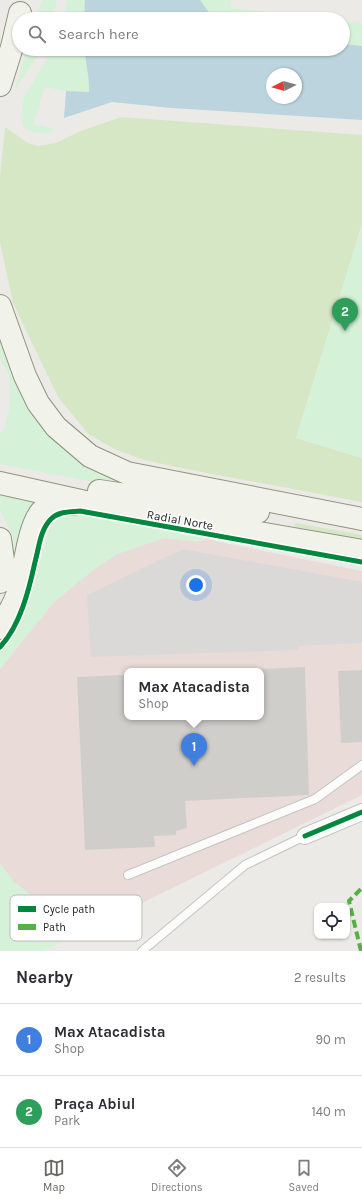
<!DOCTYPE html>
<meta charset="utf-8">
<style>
body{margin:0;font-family:Karla,sans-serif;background:#f2f2f3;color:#2b2b33}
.controls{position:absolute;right:12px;bottom:12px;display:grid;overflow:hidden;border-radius:8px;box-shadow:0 1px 3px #0004}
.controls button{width:36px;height:36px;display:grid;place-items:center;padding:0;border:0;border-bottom:1px solid #e1e1e2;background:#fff;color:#2b2b33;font:20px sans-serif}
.compass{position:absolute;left:266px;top:68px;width:36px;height:36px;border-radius:50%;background:#fff;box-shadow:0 1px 3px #0004;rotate:264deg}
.you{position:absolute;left:196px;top:585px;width:14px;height:14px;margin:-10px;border:3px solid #fff;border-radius:50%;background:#1a73e8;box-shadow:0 0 0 6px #1a73e833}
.badge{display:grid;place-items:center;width:26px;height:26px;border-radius:50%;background:#656563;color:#fff;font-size:13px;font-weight:700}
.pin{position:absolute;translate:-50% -33px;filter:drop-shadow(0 1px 2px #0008)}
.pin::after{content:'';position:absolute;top:21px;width:14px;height:12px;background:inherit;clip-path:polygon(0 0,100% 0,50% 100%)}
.popup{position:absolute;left:124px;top:668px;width:140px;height:52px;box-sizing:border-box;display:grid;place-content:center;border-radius:8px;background:#fff;filter:drop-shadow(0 1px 3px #0005);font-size:13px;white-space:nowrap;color:#7c7c81}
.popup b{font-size:15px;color:#2b2b33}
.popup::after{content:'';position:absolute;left:50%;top:100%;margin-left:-8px;border:8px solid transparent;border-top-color:#fff}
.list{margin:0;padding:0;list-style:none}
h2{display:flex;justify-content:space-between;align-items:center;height:52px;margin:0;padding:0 16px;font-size:17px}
h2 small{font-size:13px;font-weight:400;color:#7c7c81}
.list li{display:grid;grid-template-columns:26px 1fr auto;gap:12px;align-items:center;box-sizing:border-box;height:72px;padding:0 16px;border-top:1px solid #e1e1e2}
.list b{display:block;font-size:15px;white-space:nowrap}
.list p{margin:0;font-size:13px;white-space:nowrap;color:#7c7c81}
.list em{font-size:13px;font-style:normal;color:#7c7c81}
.icon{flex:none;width:22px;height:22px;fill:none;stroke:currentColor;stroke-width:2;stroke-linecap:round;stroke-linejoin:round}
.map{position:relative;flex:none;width:362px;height:951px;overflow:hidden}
.search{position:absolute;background:#fff;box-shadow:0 1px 3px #0004;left:12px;right:12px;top:12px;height:44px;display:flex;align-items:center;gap:10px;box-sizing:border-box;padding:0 14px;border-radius:22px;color:#7c7c81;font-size:15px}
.sheet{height:196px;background:#fff}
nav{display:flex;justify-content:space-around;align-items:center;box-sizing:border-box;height:56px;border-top:1px solid #e1e1e2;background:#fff;font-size:11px;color:#7c7c81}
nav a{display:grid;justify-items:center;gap:2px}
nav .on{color:#656563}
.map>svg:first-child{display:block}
.commercial{fill:#e9dcd8;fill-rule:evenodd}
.religious{fill:#dad9d7}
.grass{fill:#d6e7c6}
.park{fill:#d5f1d7}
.water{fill:#bcd4dd;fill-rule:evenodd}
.building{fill:#d0cecb}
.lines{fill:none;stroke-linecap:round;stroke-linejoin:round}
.service-casing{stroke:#c4c4c2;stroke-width:10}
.minor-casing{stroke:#c4c4c2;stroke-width:18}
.secondary-casing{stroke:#91947f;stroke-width:24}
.service{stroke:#fcfcfb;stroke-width:8}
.minor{stroke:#fcfcfb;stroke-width:16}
.secondary{stroke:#f1f2ea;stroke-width:22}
.quiet{stroke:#55b145;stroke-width:4;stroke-dasharray:8 4;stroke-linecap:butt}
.cycleway-casing{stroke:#fff;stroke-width:8}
.cycleway{stroke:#00873e;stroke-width:5}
.labels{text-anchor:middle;stroke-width:3;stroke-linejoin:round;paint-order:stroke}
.street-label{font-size:12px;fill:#1d1d1d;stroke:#fff}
.key{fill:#fff;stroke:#bbb;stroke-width:1}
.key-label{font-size:11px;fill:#1d1d1d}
</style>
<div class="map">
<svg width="362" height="951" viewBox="0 0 362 951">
<rect width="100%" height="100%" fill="#eceae6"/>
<path class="commercial" d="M164,538L202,541L205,539L362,571V795L79,934L14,882L0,864V669L54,602L93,570L117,554ZM127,671H261V717H127Z"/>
<path class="religious" d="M183,549L362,582V643L299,646L298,650L91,657L87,595Z"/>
<path class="grass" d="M121,117L362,135V224L296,438L362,458V502L186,469L144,460L119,451L89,435L58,397L13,303L0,242V176L5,127L28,143L38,146L56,143L78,132Z
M296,523L362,535V540L296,527L294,525Z"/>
<path class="park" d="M42,0H57L53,19H36Z
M67,0H85L84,19H63Z
M200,0H231V8L327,19H214Z
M343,21L362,23V46L343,44Z
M27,49H42L15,89Z
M53,49H85C85,64 90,77 89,92L66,91L45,87L33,124L54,129L47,134L32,132L23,126L21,114L24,97Z
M362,224V458L296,438Z
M0,327L47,426L153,493L0,464V434L4,430L10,405L9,375L0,359Z
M0,488L50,497L11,585L14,560L13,537L0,510Z
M66,515H82L205,539L197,542L164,538L117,554L93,570L54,602L0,669V652C32,620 36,569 50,528L57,520Z
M0,864L14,882L79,934L42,951H0Z"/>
<path class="water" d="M85,0H200L214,19H84Z
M343,44L362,46V120L171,108L112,102L64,118L66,91L89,92C90,77 85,64 85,49H343ZM272,74H296V98H272Z"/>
<path class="building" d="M305,667L309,795L185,801L187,828L176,831V835L154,836L155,847L85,850L77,677L127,675V717H261V671L241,670Z
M362,670V742L341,743L338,671Z"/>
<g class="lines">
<g class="service-casing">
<path id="service" d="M128,875L315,799L362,765
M142,951L245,865L305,836"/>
</g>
<g class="minor-casing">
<path id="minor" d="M305,836L362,812"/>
</g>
<g class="secondary-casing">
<path id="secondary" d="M0,85L12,47L20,13
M0,306L25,376L38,403L56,427L90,456L127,473L362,519
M0,483L99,505L362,551
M99,491L179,503L258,512
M0,539L3,560L0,582
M0,628C6,617 13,607 17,595C25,572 27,529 41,512C49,502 63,504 73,504"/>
</g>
<use href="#service" class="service"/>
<use href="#minor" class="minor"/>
<use href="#secondary" class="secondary"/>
<path class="quiet" d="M361,951L349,901L362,888"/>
<g class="cycleway-casing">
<path id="cycleway" d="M0,647C20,626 29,590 35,562C39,548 40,530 51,519C59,511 70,512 80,511L362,562
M305,836L362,812"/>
</g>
<use href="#cycleway" class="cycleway"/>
</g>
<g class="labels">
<g class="street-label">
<text transform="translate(180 520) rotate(10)" y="4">Radial Norte</text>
</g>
</g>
<rect x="10" y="895" width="132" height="46" rx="6" class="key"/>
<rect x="18" y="906" width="18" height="6" fill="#00873e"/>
<rect x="18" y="924" width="18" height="6" fill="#55b145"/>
<g class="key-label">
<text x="43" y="913">Cycle path</text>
<text x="43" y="931">Path</text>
</g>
</svg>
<div class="controls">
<button><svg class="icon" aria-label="locate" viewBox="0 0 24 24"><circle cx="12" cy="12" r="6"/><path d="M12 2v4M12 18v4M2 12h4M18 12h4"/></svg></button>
</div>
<svg class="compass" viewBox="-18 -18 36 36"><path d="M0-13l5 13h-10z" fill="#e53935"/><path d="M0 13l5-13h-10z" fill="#7c7c81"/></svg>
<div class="you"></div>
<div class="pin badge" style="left:194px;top:766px;background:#3f7fe0">1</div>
<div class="popup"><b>Max Atacadista</b>Shop</div>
<div class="pin badge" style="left:345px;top:331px;background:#2e9e5b">2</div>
<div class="search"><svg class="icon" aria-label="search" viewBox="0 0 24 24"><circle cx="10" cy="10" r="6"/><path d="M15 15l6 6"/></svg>Search here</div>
</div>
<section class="sheet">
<h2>Nearby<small>2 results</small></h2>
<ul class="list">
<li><span class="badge" style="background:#3f7fe0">1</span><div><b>Max Atacadista</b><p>Shop</p></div><em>90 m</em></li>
<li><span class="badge" style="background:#2e9e5b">2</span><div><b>Praça Abiul</b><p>Park</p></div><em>140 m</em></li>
</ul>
</section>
<nav>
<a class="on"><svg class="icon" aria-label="map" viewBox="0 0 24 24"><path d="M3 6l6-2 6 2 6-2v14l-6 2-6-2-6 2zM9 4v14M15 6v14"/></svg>Map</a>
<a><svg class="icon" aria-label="directions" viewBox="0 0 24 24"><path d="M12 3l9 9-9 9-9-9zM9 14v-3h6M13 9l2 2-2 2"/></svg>Directions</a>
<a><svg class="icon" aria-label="saved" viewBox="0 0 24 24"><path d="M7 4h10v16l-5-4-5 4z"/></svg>Saved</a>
</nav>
